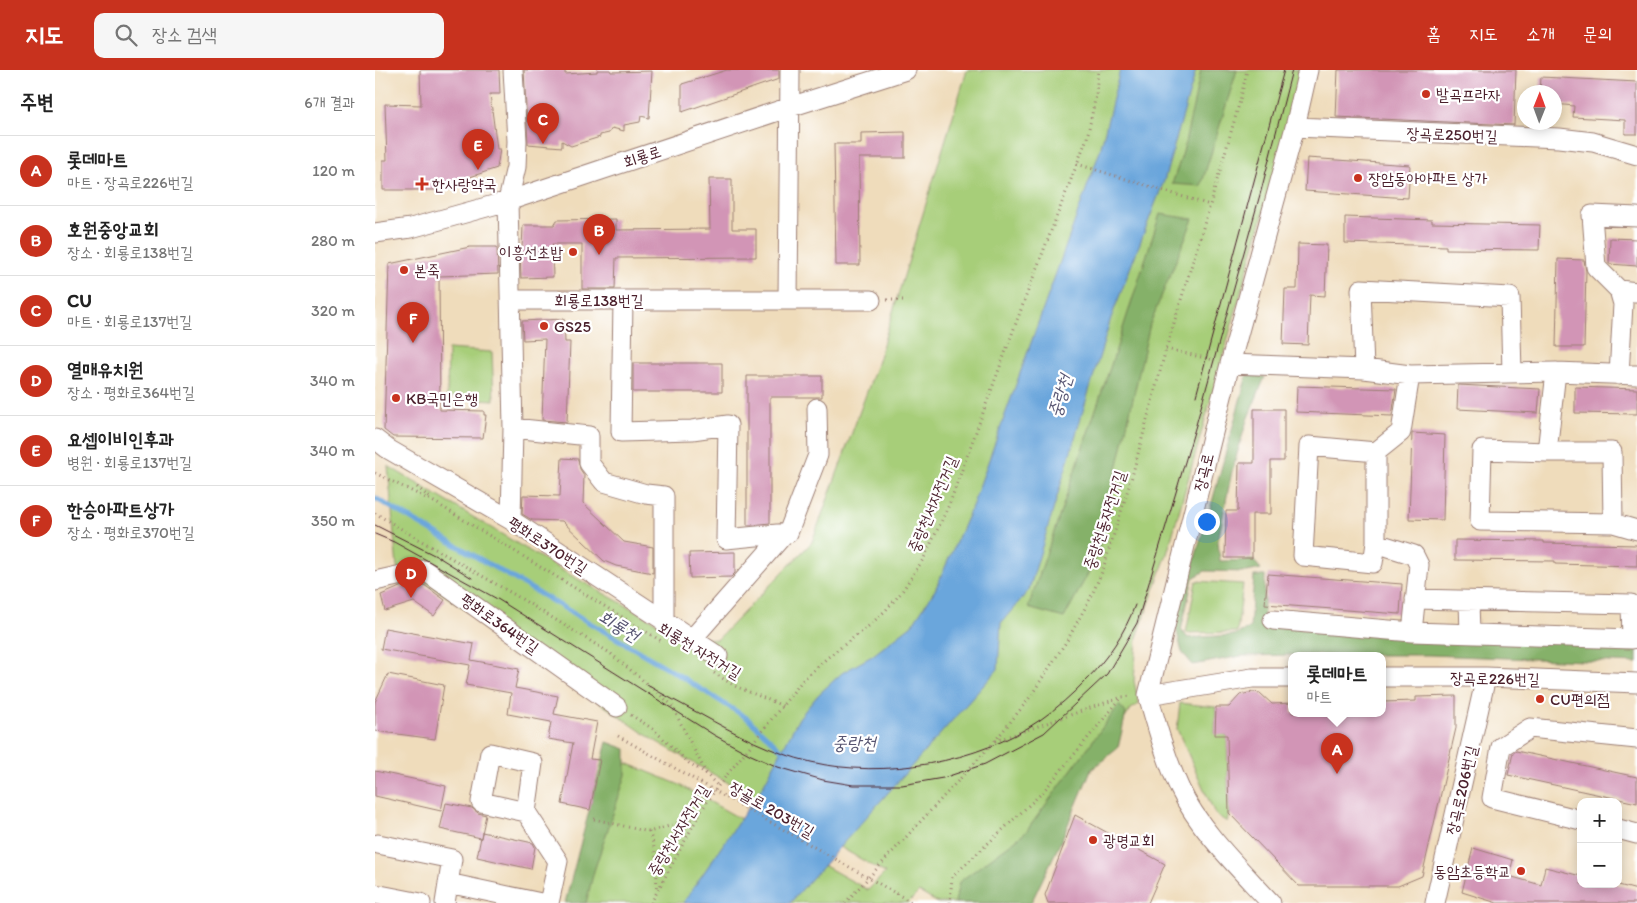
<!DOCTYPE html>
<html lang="ko">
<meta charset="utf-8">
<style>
body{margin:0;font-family:Itim,"Poor Story",sans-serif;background:#f6f6f6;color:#222}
.controls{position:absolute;right:15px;bottom:15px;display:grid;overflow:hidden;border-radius:10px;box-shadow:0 2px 12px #0003}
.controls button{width:45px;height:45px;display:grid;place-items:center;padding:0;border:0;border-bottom:1px solid #e0e0e0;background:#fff;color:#222;font:25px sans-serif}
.compass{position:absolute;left:1142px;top:15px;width:45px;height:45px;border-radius:50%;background:#fff;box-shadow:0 2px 12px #0003;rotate:1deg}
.you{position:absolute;left:831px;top:451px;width:18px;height:18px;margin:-12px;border:4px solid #fff;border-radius:50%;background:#1a73e8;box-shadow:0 0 0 8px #1a73e833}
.badge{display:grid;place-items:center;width:32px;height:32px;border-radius:50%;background:#c8321e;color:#fff;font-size:16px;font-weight:700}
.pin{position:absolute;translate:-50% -41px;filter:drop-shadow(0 1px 2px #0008)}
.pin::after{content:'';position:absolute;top:26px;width:18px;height:15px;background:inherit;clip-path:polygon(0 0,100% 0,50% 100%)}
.popup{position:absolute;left:913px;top:582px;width:98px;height:65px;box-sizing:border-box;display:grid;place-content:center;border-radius:10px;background:#fff;filter:drop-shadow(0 1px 4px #0005);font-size:16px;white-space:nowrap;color:#767676}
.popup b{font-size:19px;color:#222}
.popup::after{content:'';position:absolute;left:50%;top:100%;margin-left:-10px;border:10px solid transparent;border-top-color:#fff}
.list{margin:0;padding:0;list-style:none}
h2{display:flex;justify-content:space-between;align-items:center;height:65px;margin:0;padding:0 20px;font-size:21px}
h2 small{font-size:16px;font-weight:400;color:#767676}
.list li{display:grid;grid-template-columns:32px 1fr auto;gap:15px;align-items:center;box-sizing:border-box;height:70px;padding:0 20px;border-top:1px solid #e0e0e0}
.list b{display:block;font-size:19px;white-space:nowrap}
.list p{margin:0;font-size:16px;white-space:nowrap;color:#767676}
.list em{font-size:16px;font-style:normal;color:#767676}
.icon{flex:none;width:28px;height:28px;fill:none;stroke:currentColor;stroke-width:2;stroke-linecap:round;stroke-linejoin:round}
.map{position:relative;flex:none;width:1262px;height:833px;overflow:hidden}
header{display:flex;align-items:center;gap:30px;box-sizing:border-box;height:70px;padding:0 25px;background:#c8321e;color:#fff}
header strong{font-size:24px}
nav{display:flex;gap:28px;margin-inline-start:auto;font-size:18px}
.search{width:350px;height:45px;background:#f6f6f6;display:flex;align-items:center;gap:12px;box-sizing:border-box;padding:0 18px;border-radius:10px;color:#767676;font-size:19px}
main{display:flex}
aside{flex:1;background:#fff}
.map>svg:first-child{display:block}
.green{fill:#a7ce79;stroke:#787652}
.forest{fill:#85b169;stroke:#68684a}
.water{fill:#6ba6dc;stroke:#5a6284}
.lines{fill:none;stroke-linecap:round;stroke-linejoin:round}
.stream{stroke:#6ba6dc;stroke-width:5}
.building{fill:#d295b6}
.minor-casing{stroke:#9c7e73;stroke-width:21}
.path{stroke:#9c7e73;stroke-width:3;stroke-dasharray:1 4;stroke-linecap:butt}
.minor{stroke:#fff;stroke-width:19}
.tram{stroke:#4a1f2b;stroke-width:1}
.path-bridge{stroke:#9c7e73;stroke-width:3;stroke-dasharray:1 4;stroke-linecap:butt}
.poi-dot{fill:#c8321e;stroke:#fff;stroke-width:2}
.labels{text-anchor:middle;stroke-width:4.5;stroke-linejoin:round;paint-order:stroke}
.poi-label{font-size:16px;fill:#4a1f2b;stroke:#fff;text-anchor:start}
.street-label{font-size:16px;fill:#4a1f2b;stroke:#fff}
.water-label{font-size:18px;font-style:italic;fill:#575572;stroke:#fff}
</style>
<header>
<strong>지도</strong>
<div class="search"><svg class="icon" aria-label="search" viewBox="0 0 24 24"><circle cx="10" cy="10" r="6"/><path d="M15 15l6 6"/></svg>장소 검색</div>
<nav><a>홈</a><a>지도</a><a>소개</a><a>문의</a></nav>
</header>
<main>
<aside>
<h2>주변<small>6개 결과</small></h2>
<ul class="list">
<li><span class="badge">A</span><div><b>롯데마트</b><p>마트 · 장곡로226번길</p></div><em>120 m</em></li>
<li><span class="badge">B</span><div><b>호원중앙교회</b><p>장소 · 회룡로138번길</p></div><em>280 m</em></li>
<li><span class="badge">C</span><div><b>CU</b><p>마트 · 회룡로137번길</p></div><em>320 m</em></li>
<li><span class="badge">D</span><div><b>열매유치원</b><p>장소 · 평화로364번길</p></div><em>340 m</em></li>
<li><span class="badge">E</span><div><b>요셉이비인후과</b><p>병원 · 회룡로137번길</p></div><em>340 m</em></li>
<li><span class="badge">F</span><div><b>한승아파트상가</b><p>장소 · 평화로370번길</p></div><em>350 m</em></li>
</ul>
</aside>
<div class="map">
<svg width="1262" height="833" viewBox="0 0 1262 833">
<rect width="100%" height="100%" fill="#fff"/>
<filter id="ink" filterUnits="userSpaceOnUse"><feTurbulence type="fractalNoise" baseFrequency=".02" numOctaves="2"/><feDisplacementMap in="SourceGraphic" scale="10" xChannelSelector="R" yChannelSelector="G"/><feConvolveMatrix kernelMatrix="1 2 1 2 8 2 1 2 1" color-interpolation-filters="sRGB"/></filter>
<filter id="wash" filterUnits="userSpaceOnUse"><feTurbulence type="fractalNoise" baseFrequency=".0096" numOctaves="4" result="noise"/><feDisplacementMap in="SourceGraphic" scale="20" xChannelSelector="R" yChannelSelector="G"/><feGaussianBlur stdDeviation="1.12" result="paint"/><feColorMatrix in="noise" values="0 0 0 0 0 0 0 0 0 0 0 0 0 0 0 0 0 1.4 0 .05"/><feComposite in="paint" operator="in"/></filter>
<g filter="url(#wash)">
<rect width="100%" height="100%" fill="#efdcbb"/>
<path class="green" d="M592,0H929L792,484L762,567L759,611L764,634L756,639L632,833H563L544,822L533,833H205L244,690L305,715L493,820L510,803L277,669L59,518L41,506L22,498L13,396L188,501L303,564L342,570L437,472L501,297Z
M73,279L117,282L119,330L72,327Z
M821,511L868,514L862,562L811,563Z
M805,633L841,637L840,664L852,665L854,743L852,752L840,744L802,659Z"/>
<path class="forest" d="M826,0H862L826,116L797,114L808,82Z
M785,144L818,149L775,254L722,487L689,548L653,538L737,292Z
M872,305L890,307L872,350L857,401L843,471L845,491L878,490L886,499L872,502L830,501L818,508L806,560L813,568L859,565L875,558L879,506H890L888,556L1138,571H1262V593L1054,585H917L866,586L818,595L807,582L800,554L837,432Z
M744,635L751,643L743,678L716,700L686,771L656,833H580L584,812L650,763Z
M232,672L251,679V705L219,801L211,833H190Z"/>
<path class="water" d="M745,0H821L789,111L736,248L654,520L626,553L623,599L415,833H308L388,716L424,648L443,625L467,603L497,586L537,555L560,520L598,434L725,81Z"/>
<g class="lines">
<path class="stream" d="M0,428L294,599L372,648L410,683"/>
</g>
<g id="blocks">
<path class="building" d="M45,0H124L125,24H115L122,79H125L122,98L68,116V120H8V90H12L10,34L46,35Z
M149,0H190V4L222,2V0H235L236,2L277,1L274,48L266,46L265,52L249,55V61L237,58L234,63L225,65V67L196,76L187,71V77L153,74Z
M352,0H404V9L307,42V14Z
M963,0H1141L1139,55L961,47Z
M1166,7L1262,12V64H1250V50L1198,47L1199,36L1180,34V22H1165Z
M530,62V88H484L485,195H461L459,74H486V63Z
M932,88L1035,95L1033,128L930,121Z
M334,109H357V159H381V187L241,188L240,219H207V174H177L178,207L146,208L145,179H147L148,155H179L182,150L241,149V160L335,159Z
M970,147L1057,150V153L1165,155L1164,180L1071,179V176L970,173Z
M1235,168L1262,169V196L1234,194Z
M923,174L952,175L950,226L935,225L933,275L908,274L910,219H922Z
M95,177H122L123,204L64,206L65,340L109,341V345H111L108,368L18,367L9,360L14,194Z
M1183,189L1209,190L1211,201L1209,277H1181Z
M189,249L190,272H195L192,352L167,350L170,269L148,270L147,251Z
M258,293H347V322H258Z
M372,306H447V327H395V453L377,455H372Z
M1083,315L1165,319L1163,343L1082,339Z
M922,316L1021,319L1017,346L921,342Z
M1200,317L1262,319V344L1200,343Z
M879,339H909V391H896V444H877V488H850L851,441H863L864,393H879Z
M1037,363L1070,365L1068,450L1034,449Z
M187,388L203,389L205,399L209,405L208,433L249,472L278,477V503L241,496L229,491L187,451L157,450L147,444L148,425L185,426Z
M1080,470L1169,471V473L1262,475V496L1180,494V491L1080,490Z
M360,482V503L356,507L315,508L314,483Z
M893,504L1027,514L1025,544L890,534Z
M45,512L70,530L59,546L39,532L10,541L6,525L25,517Z
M10,558L99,574L96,590L144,599L140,618L183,626L179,644L222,652L215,689L225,690L215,740L187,734L198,673L173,669L176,652L133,644L136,623L91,615L95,595L6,579Z
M13,604L69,615L60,669L0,661V632Z
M878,622L885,623L897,634L917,633V643H1007V632L1041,631V627L1081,626V658L1047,806L1023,816H924L854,743L852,665H840L841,637H854L865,625Z
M1141,681L1262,707V733L1133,705L1138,683Z
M0,701L71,716L66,741L0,726Z
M71,733L97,738L103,743L111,745L106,768L65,759Z
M700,745L790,794L773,833H673L670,825Z
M107,762L158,773L160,777L156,799L102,787Z
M1098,778L1138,790L1134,806L1166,815L1170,797L1206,806V814H1240L1262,820V833H1122L1087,822Z"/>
</g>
</g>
<g filter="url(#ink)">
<use href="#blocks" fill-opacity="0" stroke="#9c7e73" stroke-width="1"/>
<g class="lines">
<g class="minor-casing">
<path id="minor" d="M920,57L1184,68L1218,72L1262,85
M0,163L36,158L133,131L415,37L531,0
M1244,220L1221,197L1217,145L1262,147
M135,230H413L415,0
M248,230L246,362L317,360L353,355L351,469L413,463L443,385L442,338
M413,230H496
M855,294L989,299L1035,305L1181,302L1262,305
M989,299L986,219L1135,227L1137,303
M1035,305L1026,362L1001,382L934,376L928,486L998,493L1001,473L1039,485L1044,495L1037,562
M1244,305L1248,234L1244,220L1262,222
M138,358L214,366V393L229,412L271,424L289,426V552
M0,369L13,379L136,450L343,586
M1001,382V473
M1172,382H1237L1238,453L1105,451L1107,380L1172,382L1181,302
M136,450L138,358L133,131L141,97L142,71L138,0
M1238,453L1262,460
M0,511L49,500L242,637
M1094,531L1095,564
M898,550L1037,562L1257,569L1256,534L1040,529
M317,569L410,463
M1007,607H1111L1262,613
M773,625L877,608H917
M151,742L106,732L115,683L158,693L151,742L183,791L174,833
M1206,750L1117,728L1126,677L1155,658L1262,669
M1243,759L1262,764
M3,774L77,789L70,833
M73,813L166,833
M0,824L46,833
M896,833C865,799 825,761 805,719C791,689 782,657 773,625L855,294L920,57L933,0
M1060,833L1111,607"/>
</g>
<path class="path" d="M702,94L835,135
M512,230H531
M791,279L839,290
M0,403L61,433L288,572
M42,417L56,429
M0,443L43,469L140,525L235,583L296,634L332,705L343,716
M339,603L360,616L408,636
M256,645L278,659L314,693L332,704
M620,671L747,627L757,626
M219,749L274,762L315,750L324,742
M274,762C282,781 283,801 281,820
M276,833L326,741L343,716L428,610L452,588L495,555L511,540L526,523L549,488L574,435L651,226L712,68L721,25L723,0
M470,833L620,671L653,630L693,569L715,529L727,502L756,410L791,279L835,135L865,31L872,0
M575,833L577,807L667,723L747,627"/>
<use href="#minor" class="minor"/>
<path class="tram" d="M821,326L909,0
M0,455L65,488L97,508
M0,464L19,472L124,530L339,665L376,685L403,697L448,710L478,715H527L568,708L610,694L669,663L732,604L762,553L821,355L886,121L917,0
M272,615C289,625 308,635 325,644C361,664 397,683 436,692C509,709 603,693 665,650C682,638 697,625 711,610C732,589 750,563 760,535"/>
<path class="path-bridge" d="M243,666L538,833"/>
</g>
</g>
<g class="poi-dot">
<circle cx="1051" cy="24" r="5"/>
<circle cx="983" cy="108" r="5"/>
<path d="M44.5 106.5h5v5h5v5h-5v5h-5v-5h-5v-5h5z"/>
<circle cx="198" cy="182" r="5"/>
<circle cx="29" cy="200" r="5"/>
<circle cx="169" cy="256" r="5"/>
<circle cx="21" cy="328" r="5"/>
<circle cx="1165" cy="629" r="5"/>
<circle cx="718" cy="770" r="5"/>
<circle cx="1146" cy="801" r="5"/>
</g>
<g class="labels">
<g class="poi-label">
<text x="1061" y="30">발곡프라자</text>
<text x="993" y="114">장암동아아파트 상가</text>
<text x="57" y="120">한사랑약국</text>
<text x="188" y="188" text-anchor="end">이흥선초밥</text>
<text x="39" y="206">본죽</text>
<text x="179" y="262">GS25</text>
<text x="31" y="334">KB국민은행</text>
<text x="1175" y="635">CU편의점</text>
<text x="728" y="776">광명교회</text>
<text x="1136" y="807" text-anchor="end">동암초등학교</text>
</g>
<g class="street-label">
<text transform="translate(1077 64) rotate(2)" y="6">장곡로250번길</text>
<text transform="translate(267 86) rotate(-18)" y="6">회룡로</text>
<text x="224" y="236">회룡로138번길</text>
<text transform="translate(828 402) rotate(-76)" y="6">장곡로</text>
<text transform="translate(557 434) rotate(-67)" y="6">중랑천서자전거길</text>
<text transform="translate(729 450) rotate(-72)" y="6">중랑천동자전거길</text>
<text transform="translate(173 475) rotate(33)" y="6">평화로370번길</text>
<text transform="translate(125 553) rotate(35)" y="6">평화로364번길</text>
<text transform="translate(325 580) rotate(31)" y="6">회룡천 자전거길</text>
<text transform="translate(1120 608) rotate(1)" y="6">장곡로226번길</text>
<text transform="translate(1086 720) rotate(-77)" y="6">장곡로206번길</text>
<text transform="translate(397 739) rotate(30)" y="6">장골로 203번길</text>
<text transform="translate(303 760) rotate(-59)" y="6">중랑천서자전거길</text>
</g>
<g class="water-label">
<text transform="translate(685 326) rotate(-73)" y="6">중랑천</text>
<text transform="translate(244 556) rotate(31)" y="6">회룡천</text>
<text x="479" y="679">중랑천</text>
</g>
</g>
</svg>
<div class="controls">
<button>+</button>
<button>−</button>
</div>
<svg class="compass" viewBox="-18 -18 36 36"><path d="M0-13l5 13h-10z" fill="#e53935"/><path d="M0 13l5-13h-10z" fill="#767676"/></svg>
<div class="you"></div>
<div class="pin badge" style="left:962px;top:704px">A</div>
<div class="popup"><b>롯데마트</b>마트</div>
<div class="pin badge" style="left:224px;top:185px">B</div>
<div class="pin badge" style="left:168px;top:74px">C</div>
<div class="pin badge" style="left:36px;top:528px">D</div>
<div class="pin badge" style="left:103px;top:100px">E</div>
<div class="pin badge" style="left:38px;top:273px">F</div>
</div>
</main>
